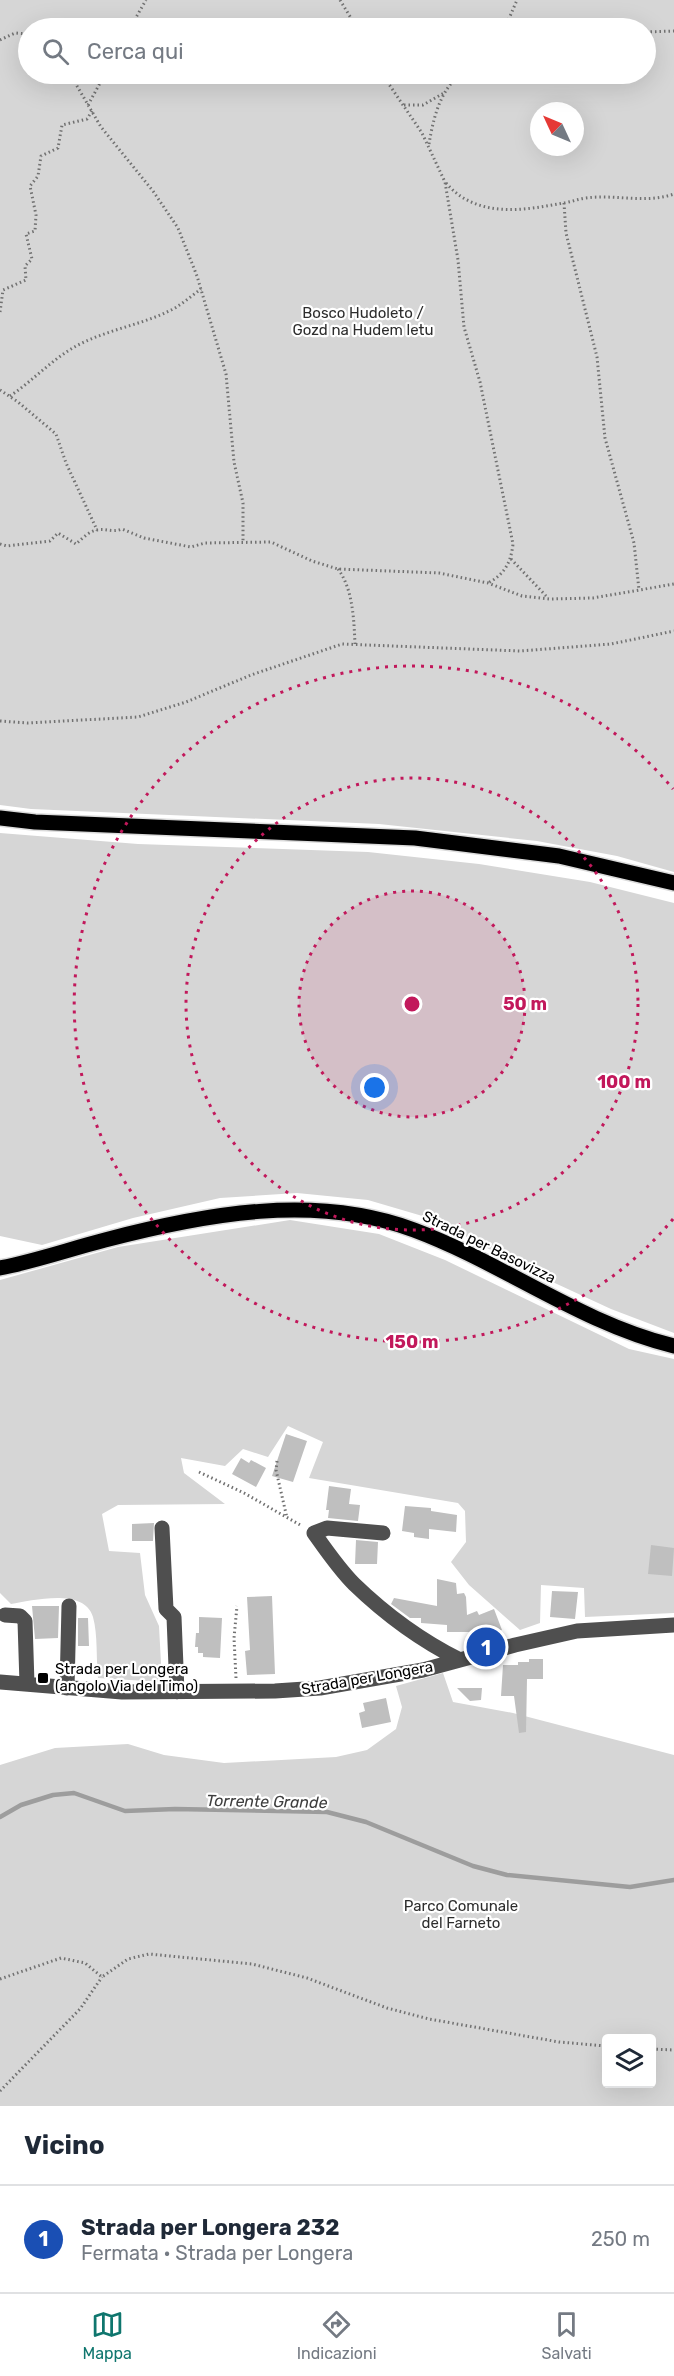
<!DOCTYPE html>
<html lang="it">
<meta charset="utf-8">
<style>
body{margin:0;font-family:Rubik,sans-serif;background:#f2f2f3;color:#1f2937}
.controls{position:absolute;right:18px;bottom:18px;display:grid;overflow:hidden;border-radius:6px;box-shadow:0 6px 24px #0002}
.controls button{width:54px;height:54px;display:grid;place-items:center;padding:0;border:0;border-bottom:2px solid #e0e1e3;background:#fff;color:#1f2937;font:30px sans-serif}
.compass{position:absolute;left:530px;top:102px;width:54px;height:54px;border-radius:50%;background:#fff;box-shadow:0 6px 24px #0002;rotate:314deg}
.you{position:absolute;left:375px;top:1088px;width:21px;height:21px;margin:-15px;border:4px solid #fff;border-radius:50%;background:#1a73e8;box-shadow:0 0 0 9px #1a73e833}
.badge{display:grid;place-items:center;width:39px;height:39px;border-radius:50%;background:#0f766e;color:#fff;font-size:20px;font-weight:700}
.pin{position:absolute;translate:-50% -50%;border:3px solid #fff;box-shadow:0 2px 6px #0006}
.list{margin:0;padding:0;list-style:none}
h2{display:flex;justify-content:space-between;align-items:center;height:78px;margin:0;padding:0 24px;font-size:26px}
h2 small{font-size:20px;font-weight:400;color:#747a83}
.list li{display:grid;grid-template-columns:39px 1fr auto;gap:18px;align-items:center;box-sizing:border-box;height:108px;padding:0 24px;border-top:2px solid #e0e1e3}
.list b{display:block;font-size:22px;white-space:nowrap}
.list p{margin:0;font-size:20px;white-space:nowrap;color:#747a83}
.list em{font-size:20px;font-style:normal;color:#747a83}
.icon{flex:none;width:33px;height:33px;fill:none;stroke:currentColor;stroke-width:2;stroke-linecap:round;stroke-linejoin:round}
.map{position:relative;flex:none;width:674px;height:2106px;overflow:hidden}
.search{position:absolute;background:#fff;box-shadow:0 6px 24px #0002;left:18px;right:18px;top:18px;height:66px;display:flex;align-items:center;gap:15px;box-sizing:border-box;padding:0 21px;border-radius:33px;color:#747a83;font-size:22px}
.sheet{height:186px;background:#fff}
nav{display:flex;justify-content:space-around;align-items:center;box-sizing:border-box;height:84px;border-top:2px solid #e0e1e3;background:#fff;font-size:16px;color:#747a83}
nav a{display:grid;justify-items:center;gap:3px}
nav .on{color:#0f766e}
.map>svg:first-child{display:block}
.green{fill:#d6d6d6;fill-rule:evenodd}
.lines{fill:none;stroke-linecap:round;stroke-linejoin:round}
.stream{stroke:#9d9d9d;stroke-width:4.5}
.building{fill:#bfbfbf}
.major-casing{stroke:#dbdbdb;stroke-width:18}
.path{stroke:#717171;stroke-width:3;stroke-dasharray:1.5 3;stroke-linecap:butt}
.minor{stroke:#4f4f4f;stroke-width:15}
.major{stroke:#000;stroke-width:15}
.ring{fill:none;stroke:#c2185b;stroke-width:3;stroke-dasharray:3 6}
.poi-dot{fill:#000;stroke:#fff;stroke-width:2}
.labels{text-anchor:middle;stroke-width:4.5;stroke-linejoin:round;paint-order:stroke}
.park-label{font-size:15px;fill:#2d2d2d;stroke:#fff}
.street-label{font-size:15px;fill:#000;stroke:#fff}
.poi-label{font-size:15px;fill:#000;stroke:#fff;text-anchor:start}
.water-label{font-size:16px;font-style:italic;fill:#3e3e3e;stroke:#fff}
.centre{fill:#c2185b;stroke:#fff;stroke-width:3}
.ring-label{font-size:18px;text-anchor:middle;font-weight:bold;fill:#c2185b;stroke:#fff;stroke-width:4.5;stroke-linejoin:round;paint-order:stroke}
</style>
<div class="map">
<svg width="674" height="2106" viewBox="0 0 674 2106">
<rect width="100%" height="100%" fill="#fff"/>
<path class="green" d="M0,0H674V872L617,856L537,841L379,824L31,809L0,805ZM646,28V74H28V28ZM539,111H575V147H539Z
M0,833L138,844L368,852L479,864L590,882L674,903V1333L611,1309L531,1272L436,1220L368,1200L297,1193L220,1198L133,1218L42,1245L0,1236Z
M290,1220L379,1234L445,1260L629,1349L674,1359V1613L585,1617L584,1588L541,1585L540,1623L520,1630L469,1585L451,1562L466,1542L465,1511L458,1503L309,1478L323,1442L288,1426L268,1457L243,1449L225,1466L181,1458L184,1473L225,1504L118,1505L102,1514L109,1551L140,1553L145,1595L159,1626L162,1682L98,1678C96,1659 98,1635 93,1617C84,1587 32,1601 11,1604L0,1593V1280L118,1247Z
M443,1673L453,1702L513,1713L674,1755V2106H0V1765L55,1748L128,1744L164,1755L224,1763L336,1757L367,1750L396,1729L402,1707L396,1686ZM606,2038H652V2084H606Z"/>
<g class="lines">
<path class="stream" d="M0,1817L21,1805L53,1795L74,1793L125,1811L175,1809L327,1812L366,1822L473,1866L507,1875L630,1887L674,1880"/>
</g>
<path class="building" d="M286,1434L307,1441L293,1482L272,1476Z
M241,1458L249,1463L251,1460L266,1468L256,1487L232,1474Z
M329,1486L351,1489L349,1504L360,1505L358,1521L328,1518L329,1510H326Z
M405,1506L431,1508V1511L457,1515L456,1532L429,1529V1539L414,1537V1533L402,1531Z
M154,1523L153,1541H132V1524Z
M356,1540L378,1542L377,1564H355Z
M651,1545L674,1548L672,1576L648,1574Z
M437,1579L456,1583L457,1594L464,1593L466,1597L467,1615L477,1611L479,1615L494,1609L502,1630L473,1641L470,1632H447V1625L421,1623V1618H410L391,1604L394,1598L437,1606Z
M552,1591L578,1592L575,1619L550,1617Z
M272,1596L275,1674L247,1675L245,1651L250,1650L247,1597Z
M32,1606H59L58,1638L35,1639Z
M199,1617L222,1618L220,1658L203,1657V1653H198V1647H195L196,1633H199Z
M78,1618H88L89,1646H78Z
M529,1659H543V1679H527L526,1732L519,1733L514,1696H501L503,1665H518V1662H529Z
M457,1688H482L481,1700L470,1701Z
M386,1698L391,1722L362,1728L359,1713L365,1711L363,1703Z"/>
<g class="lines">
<g class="major-casing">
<path id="major" d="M0,818L35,822L415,838L559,856L674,883
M0,1268C36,1261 70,1249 105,1240C204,1214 315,1193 414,1230C503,1263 580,1323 674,1346"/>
</g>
<path class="path" d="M340,0L357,28
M130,28L146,0
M505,28L517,0
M646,32L674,31
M0,40L15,33L28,34
M70,74L101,127L153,191L178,228L197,276L226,374L234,462L243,503V542
M382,74L422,133L445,182L458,260L464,327L480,382L513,544C511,562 505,574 488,583
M88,105L105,74
M404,105H423L444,93
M429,144C433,120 440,88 462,74
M446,183C476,218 522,211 563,203C571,202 578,199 586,198C615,194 645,204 674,194
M564,203L566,233L597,357L605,438L634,543L639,590
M0,312L3,290L26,280L25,266L32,259L26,234L35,231L36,215L30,186L38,176L41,156L58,148L62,125L87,119L92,111
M0,390L18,402L56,434L66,463L97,530
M10,396C34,380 54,357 80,344C108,330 139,325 167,312C179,307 190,297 201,289
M0,544L7,546L50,541L58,533L76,544C82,539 89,531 97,530C106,528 112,533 122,529L144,538L191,547L205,543L271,542L312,561L338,569L439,573L488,583L522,596L549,599L593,598L674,584
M511,559L548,598
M338,569C353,589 354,620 355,645
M0,721L28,723L138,717L186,702L251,675L342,644L520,651L611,644L674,631
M277,1461L276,1470L287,1518
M199,1472L244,1493L302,1526
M236,1678L234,1638L237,1606
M0,1979L61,1958L85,1963L102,1977L128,1959L149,1954L252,1964L307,1978L387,2008L429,2019L559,2042L606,2046
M652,2049L674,2050
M0,2091L80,2009L102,1977"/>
<path class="minor" d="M162,1528L166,1609L174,1617L177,1692
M383,1533L327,1528L314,1533C326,1550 339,1569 354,1584C385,1614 422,1641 460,1660
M5,1615L20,1616L25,1621L27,1684
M0,1682L122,1692L275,1691L320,1688L423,1670L515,1645L577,1631L674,1625
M67,1688L69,1606"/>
<use href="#major" class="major"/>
</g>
<circle cx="412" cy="1004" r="113" fill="#c2185b" fill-opacity=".12"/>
<g class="ring">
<circle cx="412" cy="1004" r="113"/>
<circle cx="412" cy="1004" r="226"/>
<path d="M673 1219A338 338 0 1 1 673 789"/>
</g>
<rect class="poi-dot" x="37" y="1672" width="12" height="12" rx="3"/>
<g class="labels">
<g class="park-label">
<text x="363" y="318">Bosco Hudoleto /<tspan x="363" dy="17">Gozd na Hudem letu</tspan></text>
<text x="461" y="1911">Parco Comunale<tspan x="461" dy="17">del Farneto</tspan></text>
</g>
<g class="street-label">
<text transform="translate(489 1247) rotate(26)" y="5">Strada per Basovizza</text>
<text transform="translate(367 1678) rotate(-10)" y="5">Strada per Longera</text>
</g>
<g class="poi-label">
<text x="55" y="1674">Strada per Longera<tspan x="55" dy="17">(angolo Via del Timo)</tspan></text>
</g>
<g class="water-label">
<text transform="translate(267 1801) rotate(1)" y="6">Torrente Grande</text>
</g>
</g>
<circle cx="412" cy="1004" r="9" class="centre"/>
<g class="ring-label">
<text x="525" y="1010">50 m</text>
<text x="624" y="1088">100 m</text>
<text x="412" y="1348">150 m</text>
</g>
</svg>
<div class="controls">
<button><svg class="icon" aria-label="layers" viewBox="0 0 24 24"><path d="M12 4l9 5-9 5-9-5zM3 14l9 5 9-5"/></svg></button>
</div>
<svg class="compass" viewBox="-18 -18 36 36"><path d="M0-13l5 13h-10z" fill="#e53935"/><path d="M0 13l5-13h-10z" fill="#747a83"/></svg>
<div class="you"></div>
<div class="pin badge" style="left:486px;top:1647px;background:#1a4fb4">1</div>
<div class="search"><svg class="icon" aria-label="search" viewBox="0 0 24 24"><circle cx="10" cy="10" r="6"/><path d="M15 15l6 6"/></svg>Cerca qui</div>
</div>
<section class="sheet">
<h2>Vicino<small></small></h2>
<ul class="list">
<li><span class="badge" style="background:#1a4fb4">1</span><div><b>Strada per Longera 232</b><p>Fermata · Strada per Longera</p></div><em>250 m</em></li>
</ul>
</section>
<nav>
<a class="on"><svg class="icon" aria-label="map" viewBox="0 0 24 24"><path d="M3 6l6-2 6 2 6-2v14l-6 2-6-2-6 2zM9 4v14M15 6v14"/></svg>Mappa</a>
<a><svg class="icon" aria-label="directions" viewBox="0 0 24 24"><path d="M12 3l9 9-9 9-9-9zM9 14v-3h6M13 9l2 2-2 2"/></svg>Indicazioni</a>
<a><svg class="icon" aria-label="saved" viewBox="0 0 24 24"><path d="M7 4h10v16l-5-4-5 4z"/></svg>Salvati</a>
</nav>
